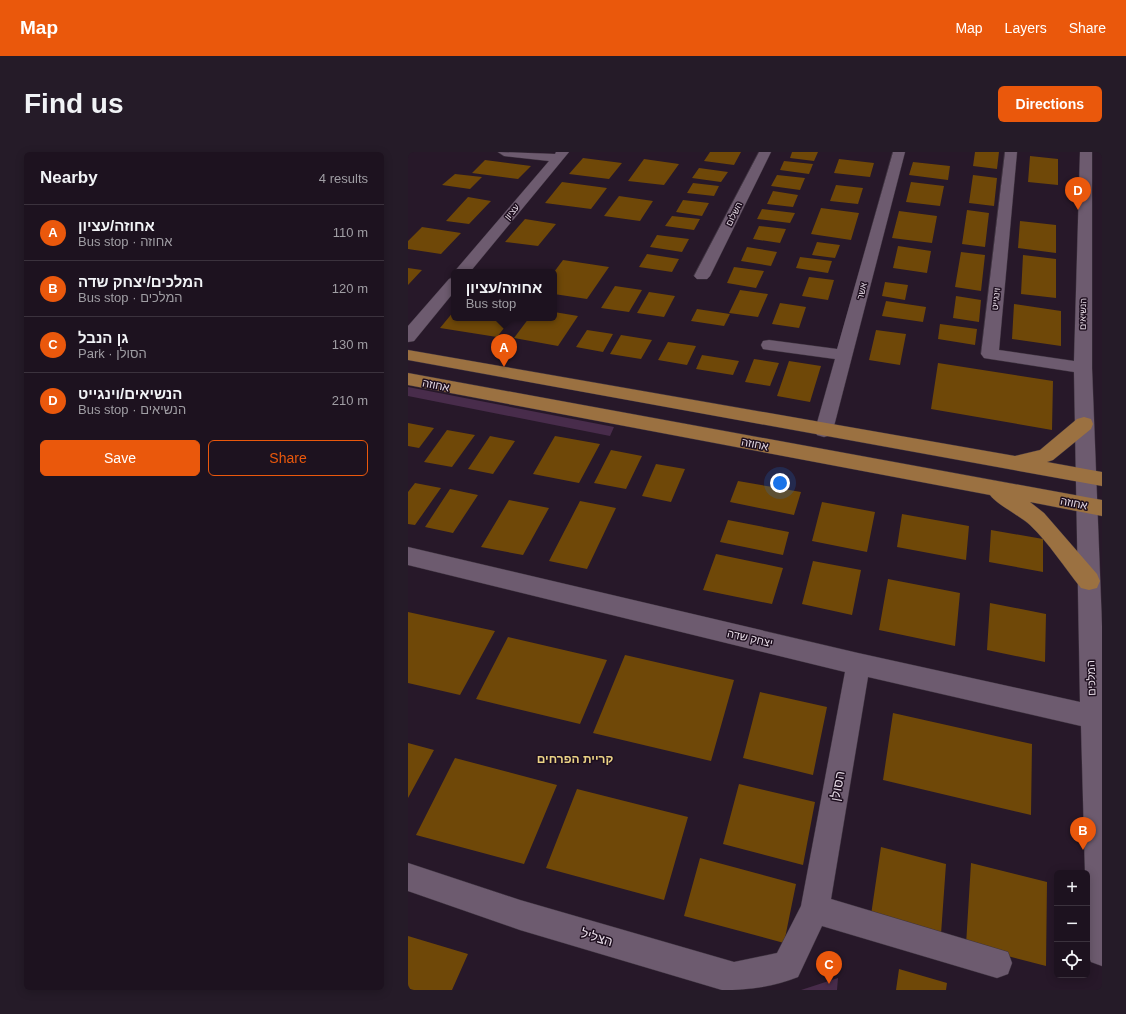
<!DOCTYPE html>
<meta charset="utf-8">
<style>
body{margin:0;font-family:Helvetica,"Noto Sans Hebrew",sans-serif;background:#251b28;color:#f1f3f6}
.controls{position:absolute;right:12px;bottom:12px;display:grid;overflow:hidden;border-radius:6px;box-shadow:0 2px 10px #0003}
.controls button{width:36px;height:36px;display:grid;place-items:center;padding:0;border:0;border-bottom:1px solid #3b323d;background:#1d121f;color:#f1f3f6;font:20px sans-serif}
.you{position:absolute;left:372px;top:331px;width:14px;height:14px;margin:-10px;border:3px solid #fff;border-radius:50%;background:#1a73e8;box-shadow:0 0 0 6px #1a73e833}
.badge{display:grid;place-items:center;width:26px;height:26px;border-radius:50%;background:#ea580c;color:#fff;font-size:13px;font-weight:700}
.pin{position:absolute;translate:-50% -33px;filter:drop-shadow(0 1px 2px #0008)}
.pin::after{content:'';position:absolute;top:21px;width:14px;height:12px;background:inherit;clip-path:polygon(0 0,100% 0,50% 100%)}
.popup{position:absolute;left:43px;top:117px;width:106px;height:52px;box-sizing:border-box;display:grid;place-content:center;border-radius:6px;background:#1d121f;filter:drop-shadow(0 1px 3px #0005);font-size:13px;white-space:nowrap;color:#a09ea4}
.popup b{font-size:15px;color:#f1f3f6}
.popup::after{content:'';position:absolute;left:50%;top:100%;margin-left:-8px;border:8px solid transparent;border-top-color:#1d121f}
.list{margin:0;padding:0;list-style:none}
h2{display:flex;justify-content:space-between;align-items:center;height:52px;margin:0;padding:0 16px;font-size:17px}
h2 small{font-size:13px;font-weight:400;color:#a09ea4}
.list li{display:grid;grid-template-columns:26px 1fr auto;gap:12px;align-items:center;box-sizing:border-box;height:56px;padding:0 16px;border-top:1px solid #3b323d}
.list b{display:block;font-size:15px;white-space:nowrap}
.list p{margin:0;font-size:13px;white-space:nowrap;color:#a09ea4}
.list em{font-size:13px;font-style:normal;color:#a09ea4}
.actions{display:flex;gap:8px;padding:12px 16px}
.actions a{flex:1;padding:9px 0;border:1px solid #ea580c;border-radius:6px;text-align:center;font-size:14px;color:#ea580c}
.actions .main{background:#ea580c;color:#fff}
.icon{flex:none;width:22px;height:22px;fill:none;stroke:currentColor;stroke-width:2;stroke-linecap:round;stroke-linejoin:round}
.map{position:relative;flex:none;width:694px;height:838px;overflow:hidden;border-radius:6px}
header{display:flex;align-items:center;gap:24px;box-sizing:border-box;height:56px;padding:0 20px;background:#ea580c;color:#fff}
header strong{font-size:19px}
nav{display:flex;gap:22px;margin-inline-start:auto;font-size:14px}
.intro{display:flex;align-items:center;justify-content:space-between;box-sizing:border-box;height:96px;padding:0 24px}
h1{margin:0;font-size:28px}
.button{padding:10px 18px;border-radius:6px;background:#ea580c;color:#fff;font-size:14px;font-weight:700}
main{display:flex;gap:24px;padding:0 24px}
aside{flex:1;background:#1d121f;border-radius:6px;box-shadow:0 2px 10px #0003}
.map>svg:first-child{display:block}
.green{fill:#482c4b}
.building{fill:#6f4808}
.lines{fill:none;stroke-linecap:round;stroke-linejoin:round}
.minor-casing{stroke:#3f3440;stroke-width:1}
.major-casing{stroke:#3f3440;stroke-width:1}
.minor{fill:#6d5b6f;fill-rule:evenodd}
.major{fill:#9b7141;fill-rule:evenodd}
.labels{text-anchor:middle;stroke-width:3;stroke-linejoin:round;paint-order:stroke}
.far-street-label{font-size:9px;fill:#e7dce7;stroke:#1e0f1f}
.street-label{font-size:11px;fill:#e7dce7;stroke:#1e0f1f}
.neighbourhood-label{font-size:12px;font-weight:bold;fill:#ebd386;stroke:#1e0f1f}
.near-street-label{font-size:13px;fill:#e7dce7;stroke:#1e0f1f}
</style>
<header>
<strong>Map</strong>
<nav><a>Map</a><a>Layers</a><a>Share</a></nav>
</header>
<div class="intro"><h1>Find us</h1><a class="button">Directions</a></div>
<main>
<aside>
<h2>Nearby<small>4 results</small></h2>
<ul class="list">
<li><span class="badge">A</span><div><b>אחוזה/עציון</b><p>Bus stop · אחוזה</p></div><em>110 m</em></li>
<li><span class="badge">B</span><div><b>המלכים/יצחק שדה</b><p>Bus stop · המלכים</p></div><em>120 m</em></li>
<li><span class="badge">C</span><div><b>גן הנבל</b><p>Park · הסולן</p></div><em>130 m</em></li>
<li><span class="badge">D</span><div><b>הנשיאים/וינגייט</b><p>Bus stop · הנשיאים</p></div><em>210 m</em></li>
</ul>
<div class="actions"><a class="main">Save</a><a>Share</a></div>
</aside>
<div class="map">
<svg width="694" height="838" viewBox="0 0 694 838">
<rect width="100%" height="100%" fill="#271829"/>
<path class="green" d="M0,235L206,275L202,284L0,244Z
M430,826L429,838H393Z"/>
<path class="building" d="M302,0H333L326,13L296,9Z
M384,0H410L406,9L382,6Z
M567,0H591L589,17L565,14Z
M622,4L650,7V33L620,30Z
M175,6L214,11L201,27L161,22Z
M236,7L271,12L256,33L220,29Z
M431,7L466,11L462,25L426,21Z
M77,8L123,14L110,27L64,21Z
M376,9L405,12L401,22L372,18Z
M505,10L542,14L540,28L501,23Z
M291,16L320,20L313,30L284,26Z
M47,22L74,25L62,37L34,33Z
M369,23L397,26L392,38L363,34Z
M565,23L589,26L586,54L561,51Z
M154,30L199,36L183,57L137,51Z
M503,30L536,34L532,54L498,50Z
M285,31L311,34L306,44L279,41Z
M428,33L455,36L450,52L422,49Z
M365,39L390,43L385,55L359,52Z
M211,44L245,49L232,69L196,64Z
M60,45L83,49L61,72L38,69Z
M275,48L301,51L294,64L268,60Z
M413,56L451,61L443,88L403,82Z
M354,57L387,61L382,71L349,67Z
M559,58L581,61L577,95L554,92Z
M491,59L529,64L524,91L484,86Z
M264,64L292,67L286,78L257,74Z
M117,67L148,72L130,94L97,90Z
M612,69L648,73V101L610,96Z
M351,74L378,77L372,91L345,87Z
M14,75L53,81L33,102L0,97V89Z
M249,83L281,87L274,100L242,95Z
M409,90L432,93L427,106L404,103Z
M490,94L523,99L519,121L485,116Z
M339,95L369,100L363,114L333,109Z
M553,100L577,103L573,139L547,135Z
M239,102L271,107L264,120L231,115Z
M615,103L648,107V146L613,142Z
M392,105L424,109L420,121L388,116Z
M155,108L201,115L179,147L146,142V120Z
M326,115L356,119L348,136L319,131Z
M0,116L14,118L0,133Z
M401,125L426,128L420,148L394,144Z
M477,130L500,133L497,148L474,144Z
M207,134L234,138L221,160L193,156Z
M332,138L360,142L350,165L321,161Z
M241,140L267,144L256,165L229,161Z
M548,144L573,148L571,170L545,166Z
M478,149L518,155L515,170L474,164Z
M372,151L398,155L391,176L364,172Z
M606,152L653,159V194L604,187Z
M289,157L322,162L316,174L283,169Z
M46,159V166H104L89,185L32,176Z
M146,160L170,164L150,194L106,186L121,166H146Z
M532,172L569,177L567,193L530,187Z
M179,178L205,182L195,200L168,195Z
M468,178L498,182L492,213L461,208Z
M213,183L244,188L233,207L202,202Z
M260,190L288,194L279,213L250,208Z
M294,203L331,209L325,223L288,217Z
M346,207L371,211L362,234L337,230Z
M381,209L413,214L402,250L369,244Z
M530,211L645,229L644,278L523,257Z
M0,271L26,276L11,296L0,294Z
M39,278L67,283L44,315L16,310Z
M82,284L107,289L85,322L60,317Z
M147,284L192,292L171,331L125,322Z
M203,298L234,304L218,337L186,331Z
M248,312L277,317L263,350L234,344Z
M330,329L393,340L386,363L322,350Z
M7,331L33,336L7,373L0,372V340Z
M42,337L70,343L45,381L17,375Z
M101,348L141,356L115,403L73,395Z
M172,349L208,356L179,417L141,409Z
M414,350L467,360L459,400L404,389Z
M494,362L561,374L558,408L489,395Z
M320,368L381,380L375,403L312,390Z
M583,378L635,387V420L581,410Z
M308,402L375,416L364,452L295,438Z
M405,409L453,418L444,463L394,452Z
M480,427L552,441L547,494L471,478Z
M582,451L638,462L637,510L579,498Z
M0,460L87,479L52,543L0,531Z
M100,485L199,508L172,572L68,547Z
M217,503L326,528L303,609L185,581Z
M352,540L419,555L405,623L335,606Z
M485,561L624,592L623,663L475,628Z
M0,591L26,598L0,646Z
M47,606L149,633L116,712L8,683Z
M331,632L407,650L395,713L315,692Z
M169,637L280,665L256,748L138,716Z
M473,695L538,712L533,782L463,763Z
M292,706L388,732L376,791L276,764Z
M563,711L639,730L638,814L558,793Z
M0,784L60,802L44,838H0Z
M491,817L539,831L538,838H488Z"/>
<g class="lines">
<g class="minor-casing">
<path id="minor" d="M90,0L147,2L148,0H161L62,120H46L141,9L96,4Z
M351,0H363L302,124L299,127H289L286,124Z
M485,0H497L425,278L423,283L416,285L409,283L407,278L427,207L361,198L355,197L353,193L355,189L361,188L429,197Z
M597,0H609L591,198L666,209L672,0H684V216L694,474V814L683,810L679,800V721H677L673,574L460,525L423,747L600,800L604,811L600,822L589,826L414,774L390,825C365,835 340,838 314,838L112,778L0,739V711L112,748L326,810L369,801L393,754L437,520L0,413V395L450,501L672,550L666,220L582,207L576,206L573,202Z
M46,125V140L6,189L0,190V174L41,127Z"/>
</g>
<g class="major-casing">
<path id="major" d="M0,198L607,304L632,298L669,267L676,265L683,267L685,272L683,277L645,308L639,310L694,320V334L0,208Z
M0,221L694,348V364L622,350L636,361L689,422L692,429L689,436L681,438L673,436C656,415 641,391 622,373C612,364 587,351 582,343L0,233Z"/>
</g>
<use href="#minor" class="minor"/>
<use href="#major" class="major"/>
</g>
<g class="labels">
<g class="far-street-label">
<text transform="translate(104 60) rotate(-50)" y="3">עציון</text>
<text transform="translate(326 62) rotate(-63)" y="3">השלום</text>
<text transform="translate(454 139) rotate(-75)" y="3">אשר</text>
<text transform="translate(588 147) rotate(-84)" y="3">וינגייט</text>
<text transform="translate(675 162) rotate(-89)" y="3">הנשיאים</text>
</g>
<g class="street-label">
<text transform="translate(28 233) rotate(11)" y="4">אחוזה</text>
<text transform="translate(347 292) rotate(11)" y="4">אחוזה</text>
<text transform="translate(666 351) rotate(11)" y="4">אחוזה</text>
<text transform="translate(342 486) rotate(13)" y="4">יצחק שדה</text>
<text transform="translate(683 526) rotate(-92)" y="4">המלכים</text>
</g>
<g class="neighbourhood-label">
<text x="167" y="611">קריית הפרחים</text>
</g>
<g class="near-street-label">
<text transform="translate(429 634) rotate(-80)" y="5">הסולן</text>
<text transform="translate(189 785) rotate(17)" y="5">הצליל</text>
</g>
</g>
</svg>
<div class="controls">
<button>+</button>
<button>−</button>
<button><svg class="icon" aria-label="locate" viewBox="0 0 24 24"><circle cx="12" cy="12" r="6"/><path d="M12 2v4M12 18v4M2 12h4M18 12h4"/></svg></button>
</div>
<div class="you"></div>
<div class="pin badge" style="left:96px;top:215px">A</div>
<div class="popup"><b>אחוזה/עציון</b>Bus stop</div>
<div class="pin badge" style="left:675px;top:698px">B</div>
<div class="pin badge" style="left:421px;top:832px">C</div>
<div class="pin badge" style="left:670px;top:58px">D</div>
</div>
</main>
